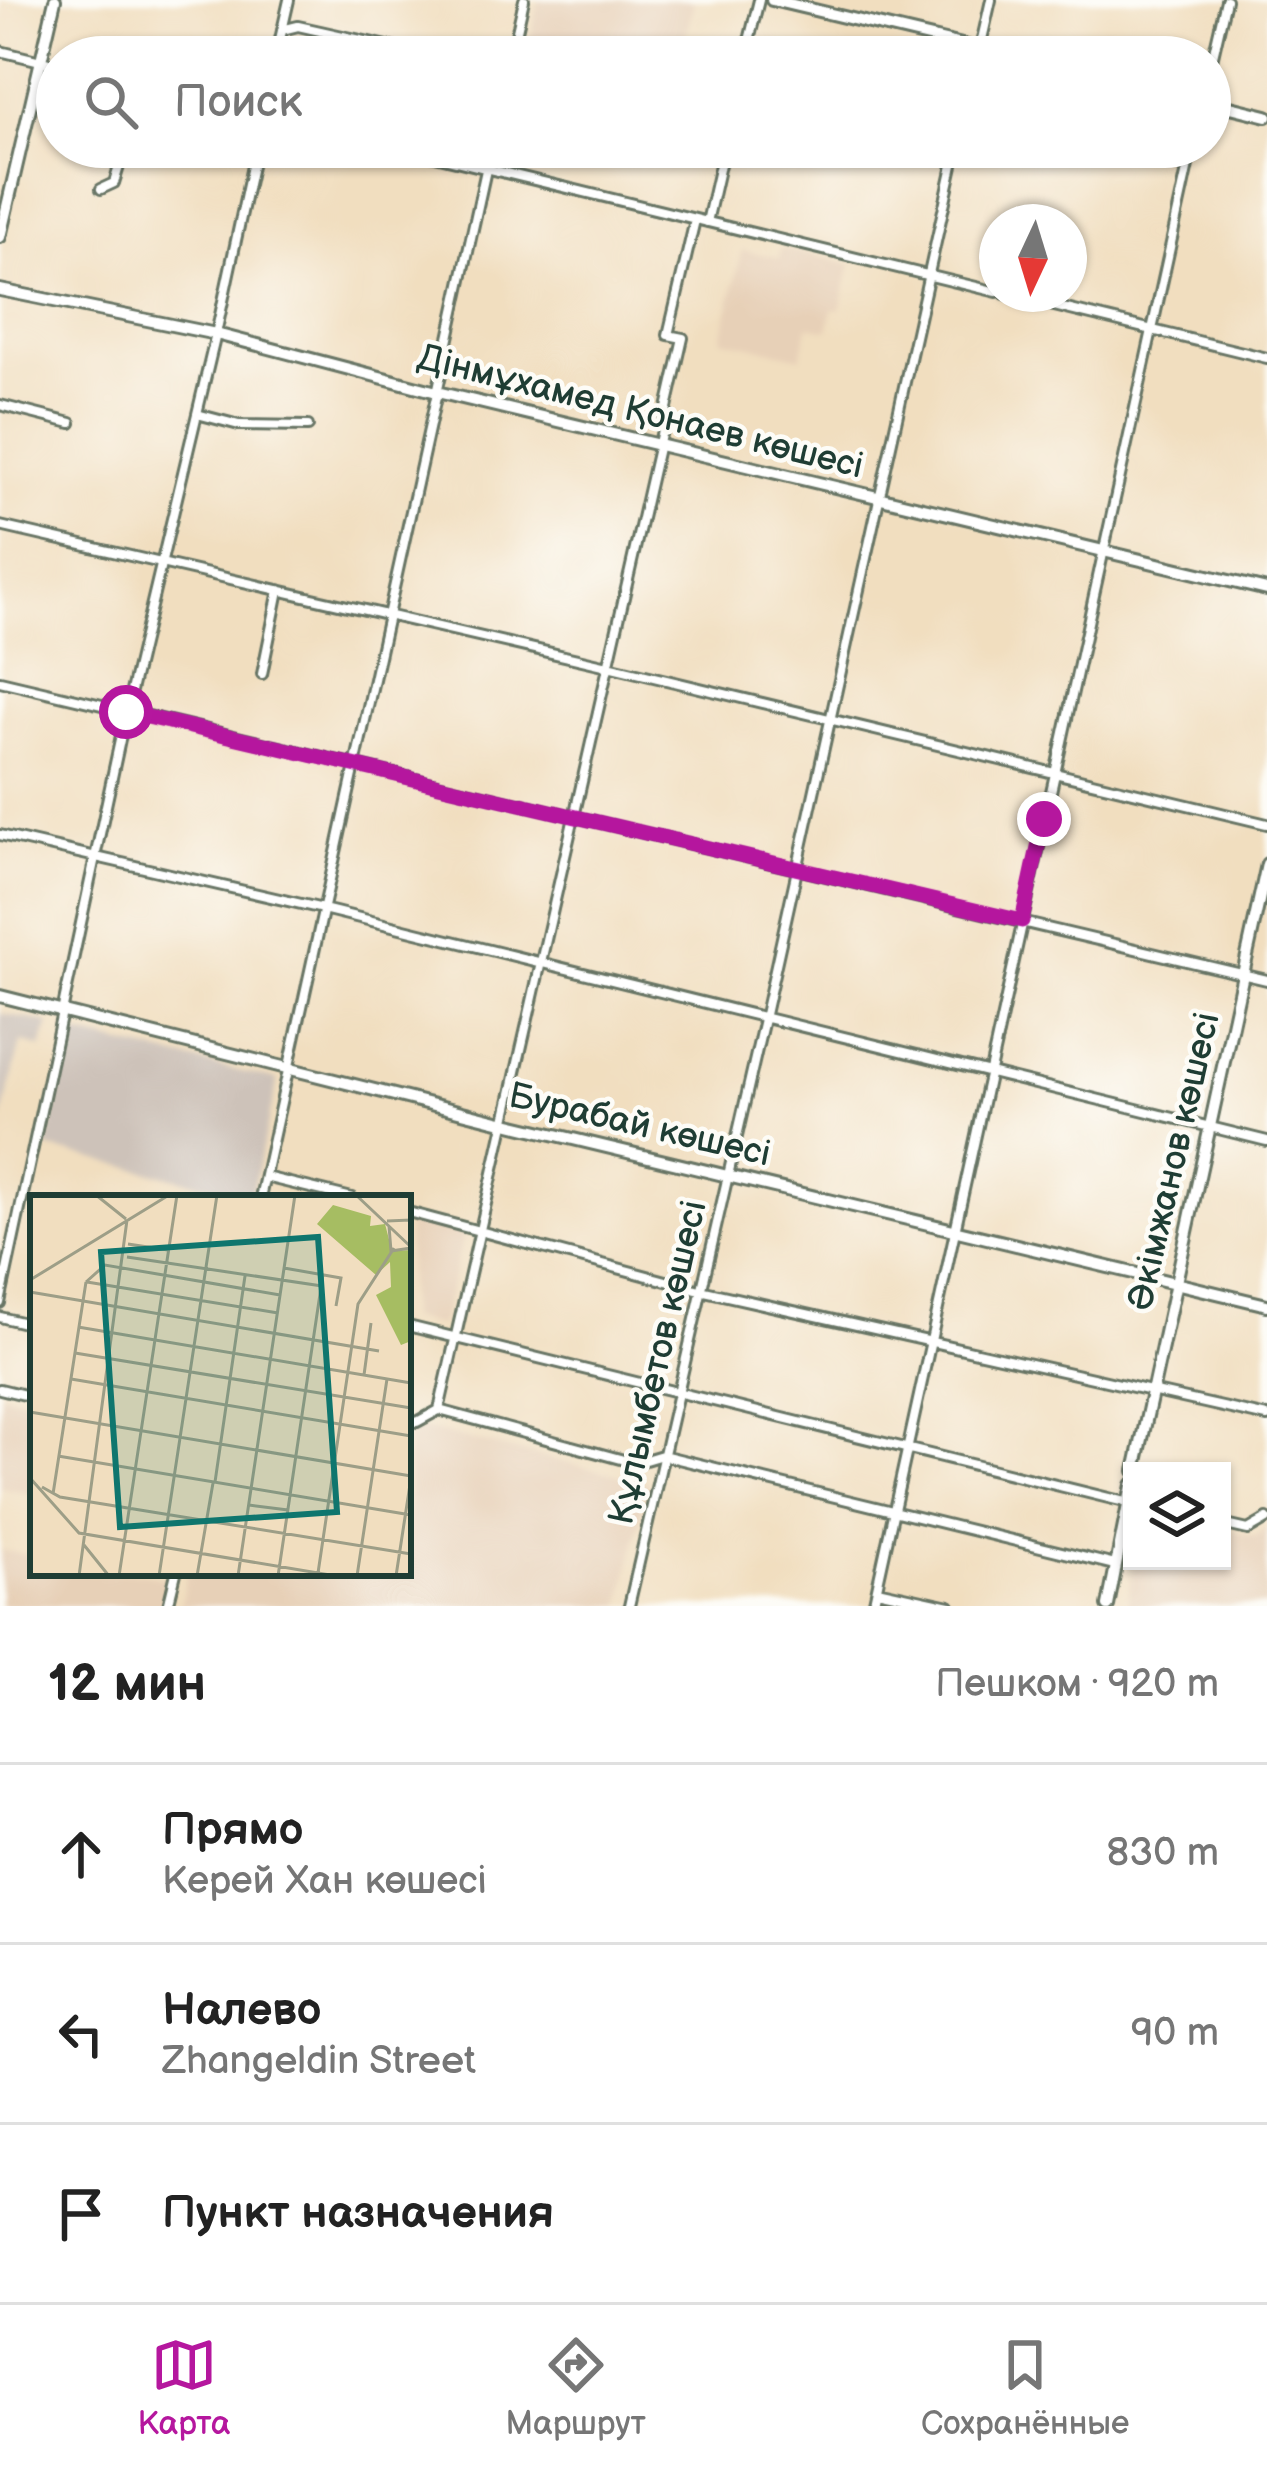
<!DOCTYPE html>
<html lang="ru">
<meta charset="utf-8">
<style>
body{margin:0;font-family:"Balsamiq Sans",sans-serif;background:#f6f6f6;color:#222}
.controls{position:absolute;right:36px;bottom:36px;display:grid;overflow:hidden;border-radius:0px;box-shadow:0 3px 9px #0004}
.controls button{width:108px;height:108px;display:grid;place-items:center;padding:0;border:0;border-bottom:3px solid #e0e0e0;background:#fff;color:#222;font:60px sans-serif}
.compass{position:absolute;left:979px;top:204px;width:108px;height:108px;border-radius:50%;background:#fff;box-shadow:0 3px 9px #0004;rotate:184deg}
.stop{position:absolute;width:36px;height:36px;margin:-27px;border:9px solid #b5179e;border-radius:50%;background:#fff}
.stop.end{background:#b5179e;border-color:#fff;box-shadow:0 3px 12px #0008}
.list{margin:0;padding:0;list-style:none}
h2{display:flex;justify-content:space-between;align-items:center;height:156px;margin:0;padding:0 48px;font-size:51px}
h2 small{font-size:39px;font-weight:400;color:#767676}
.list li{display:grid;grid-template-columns:78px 1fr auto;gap:36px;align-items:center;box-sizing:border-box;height:180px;padding:0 48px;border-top:3px solid #e0e0e0}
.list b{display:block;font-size:45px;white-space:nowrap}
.list p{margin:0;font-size:39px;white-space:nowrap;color:#767676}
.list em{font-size:39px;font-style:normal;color:#767676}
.icon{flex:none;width:66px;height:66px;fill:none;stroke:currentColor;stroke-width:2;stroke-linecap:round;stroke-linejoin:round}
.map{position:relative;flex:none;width:1267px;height:1606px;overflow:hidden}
.search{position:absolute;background:#fff;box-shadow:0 3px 9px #0004;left:36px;right:36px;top:36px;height:132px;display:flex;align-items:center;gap:30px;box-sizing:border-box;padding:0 42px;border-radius:66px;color:#767676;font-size:45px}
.sheet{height:696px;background:#fff}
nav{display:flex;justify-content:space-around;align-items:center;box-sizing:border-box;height:168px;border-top:3px solid #e0e0e0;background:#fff;font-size:33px;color:#767676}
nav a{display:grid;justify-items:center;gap:6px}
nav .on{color:#b5179e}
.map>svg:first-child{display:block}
.built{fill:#e7d0b7}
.industrial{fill:#cdc2b9}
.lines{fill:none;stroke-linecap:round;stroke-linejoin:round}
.street-casing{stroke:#687565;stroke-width:14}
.secondary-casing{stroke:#687565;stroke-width:16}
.street{stroke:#fff;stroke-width:8}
.secondary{stroke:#fff;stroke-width:10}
.route{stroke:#b5179e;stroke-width:15}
.labels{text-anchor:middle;stroke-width:9;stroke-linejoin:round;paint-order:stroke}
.street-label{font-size:36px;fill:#1f3d34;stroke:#fdfcf7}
.inset-road{fill:none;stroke:#9d9e87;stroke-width:3}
.view{fill:#0f766e;fill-opacity:0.15;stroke:#0f766e;stroke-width:6}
.inset-edge{fill:none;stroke:#1f3d34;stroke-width:6}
</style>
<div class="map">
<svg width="1267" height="1606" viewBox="0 0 1267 1606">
<rect width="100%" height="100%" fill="#fdfcf7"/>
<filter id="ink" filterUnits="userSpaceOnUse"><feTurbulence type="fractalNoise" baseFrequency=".00833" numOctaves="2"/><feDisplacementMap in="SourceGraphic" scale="24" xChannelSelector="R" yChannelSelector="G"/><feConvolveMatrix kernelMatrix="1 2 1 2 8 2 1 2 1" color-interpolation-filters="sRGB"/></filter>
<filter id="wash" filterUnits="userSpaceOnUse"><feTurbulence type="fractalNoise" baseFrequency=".004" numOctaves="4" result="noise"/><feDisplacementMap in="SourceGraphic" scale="48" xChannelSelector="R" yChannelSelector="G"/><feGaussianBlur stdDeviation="2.7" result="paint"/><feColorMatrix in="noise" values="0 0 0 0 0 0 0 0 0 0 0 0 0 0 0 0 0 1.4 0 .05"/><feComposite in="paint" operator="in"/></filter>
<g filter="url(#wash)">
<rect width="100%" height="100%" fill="#f1debf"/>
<path class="built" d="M539,0H694L681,57H558L528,50Z
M781,248L851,264L840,310L833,309L828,330L808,326L801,357L722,339L742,250L779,258Z
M408,1218L464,1232L441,1326L408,1318Z
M0,1393L33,1401V1494L2,1488L0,1491Z
M408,1425L648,1482L621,1606H180L187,1573H408Z
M1267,1527V1606H1127L1134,1561H1222V1528L1255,1536Z
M0,1550L33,1556V1573H145L166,1579L161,1606H0Z"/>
<path class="industrial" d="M0,1013L49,1023L42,1048L21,1042L0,1128Z
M72,1033L278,1080L251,1195L46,1148Z"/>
</g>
<g filter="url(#ink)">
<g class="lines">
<g class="street-casing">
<path id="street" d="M282,30L298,26L437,57
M0,51L57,65
M276,57L289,0
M511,57L524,0
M745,57L759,0
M978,57L991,0
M1210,69L1226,0
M398,147L997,292
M101,189L114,183L125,147
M707,222L724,147
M1005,294L1267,358
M0,405L71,423
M197,414L239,425L308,426
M0,526L608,666L1267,824
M262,674L279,590
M0,681L1267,980
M0,835L323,909L1267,1141
M265,1177L352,1198
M260,1198L491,147
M408,1212L700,1290L1267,1417
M0,1303L126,712L216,334L256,147
M0,1317L33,1325
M408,1326L1129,1503
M0,1389L33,1397
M439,1410L683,338L668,335L695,220
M408,1420L417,1422L439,1410L635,1463L662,1455L1115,1565
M1222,1524L1248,1530L1267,1519
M877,1590L950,1606
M168,1606L176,1573
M629,1606L764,1019L957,147
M873,1606L1192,147"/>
</g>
<g class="secondary-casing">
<path id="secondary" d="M772,0L1013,57
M1210,102L1267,116
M0,237L55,0
M0,290L216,334L437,392L1267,590
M0,996L502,1122L1267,1305
M1135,1471L1267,864
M1108,1606L1132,1485"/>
</g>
<use href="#street" class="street"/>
<use href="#secondary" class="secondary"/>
</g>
</g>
<g class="lines" filter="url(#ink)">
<path class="route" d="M126,712L1022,921L1044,819"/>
</g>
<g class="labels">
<g class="street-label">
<text transform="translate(641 410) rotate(14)" y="13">Дінмұхамед Қонаев көшесі</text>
<text transform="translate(640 1123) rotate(13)" y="13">Бурабай көшесі</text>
<text transform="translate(1172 1161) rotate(-77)" y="13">Әкімжанов көшесі</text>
<text transform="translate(656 1362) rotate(-77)" y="13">Құлымбетов көшесі</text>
</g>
</g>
<g transform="translate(30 1195)">
<rect width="381" height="381" fill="#f1debf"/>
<path d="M303,10L341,21L340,31L355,29L362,56L381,55V146L371,150L346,100L361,92L360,67L346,80L287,29Z" fill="#a6bd62"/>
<path class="inset-road" d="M66,0L96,24M326,0L381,52M357,26L380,25L381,48M359,31L361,56L381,53M98,49L138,55M97,62L292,91M254,73L311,83L306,111M0,85L139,0M56,87L75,70L250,100M57,87L248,118M0,97L349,156M48,132L381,188M45,158L381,213M334,180L341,128M41,184L381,241M0,217L381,281M28,261L381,320M0,283L49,338L306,381M185,287L215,81M12,292L30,302L381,359M23,299L56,87M219,310L258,315M54,350L79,381M288,378L328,109L364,53M49,381L97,25M89,381L147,0M129,381L187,0M167,381L183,288M208,381L265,0M248,381L293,79M327,381L357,184M366,381L381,283"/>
<path class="view" d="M288,42L307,317L90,332L71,57Z"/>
<rect width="381" height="381" class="inset-edge"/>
</g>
</svg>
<div class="controls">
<button><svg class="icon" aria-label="layers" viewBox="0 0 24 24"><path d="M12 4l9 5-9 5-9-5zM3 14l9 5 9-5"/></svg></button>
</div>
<svg class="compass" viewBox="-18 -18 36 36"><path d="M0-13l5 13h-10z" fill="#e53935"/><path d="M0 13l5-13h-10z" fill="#767676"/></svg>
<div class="stop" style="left:126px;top:712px"></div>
<div class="stop end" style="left:1044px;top:819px"></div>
<div class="search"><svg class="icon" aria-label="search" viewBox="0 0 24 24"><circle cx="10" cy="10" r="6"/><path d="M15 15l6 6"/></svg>Поиск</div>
</div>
<section class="sheet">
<h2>12 мин<small>Пешком · 920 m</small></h2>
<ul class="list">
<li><svg class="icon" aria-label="ahead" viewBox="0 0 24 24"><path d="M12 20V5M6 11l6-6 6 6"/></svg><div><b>Прямо</b><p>Керей Хан көшесі</p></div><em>830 m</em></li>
<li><svg class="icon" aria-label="left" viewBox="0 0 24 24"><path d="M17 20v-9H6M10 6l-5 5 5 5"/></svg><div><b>Налево</b><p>Zhangeldin Street</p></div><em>90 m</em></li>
<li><svg class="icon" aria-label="arrive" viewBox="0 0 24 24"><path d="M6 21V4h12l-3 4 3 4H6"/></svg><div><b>Пункт назначения</b></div></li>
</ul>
</section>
<nav>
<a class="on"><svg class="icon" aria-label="map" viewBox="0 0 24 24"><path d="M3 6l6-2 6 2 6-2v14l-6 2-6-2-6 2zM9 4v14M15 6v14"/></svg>Карта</a>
<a><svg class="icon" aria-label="directions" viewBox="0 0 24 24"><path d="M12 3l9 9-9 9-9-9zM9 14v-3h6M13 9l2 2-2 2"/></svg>Маршрут</a>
<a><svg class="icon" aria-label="saved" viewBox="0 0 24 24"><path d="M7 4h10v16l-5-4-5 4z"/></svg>Сохранённые</a>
</nav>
